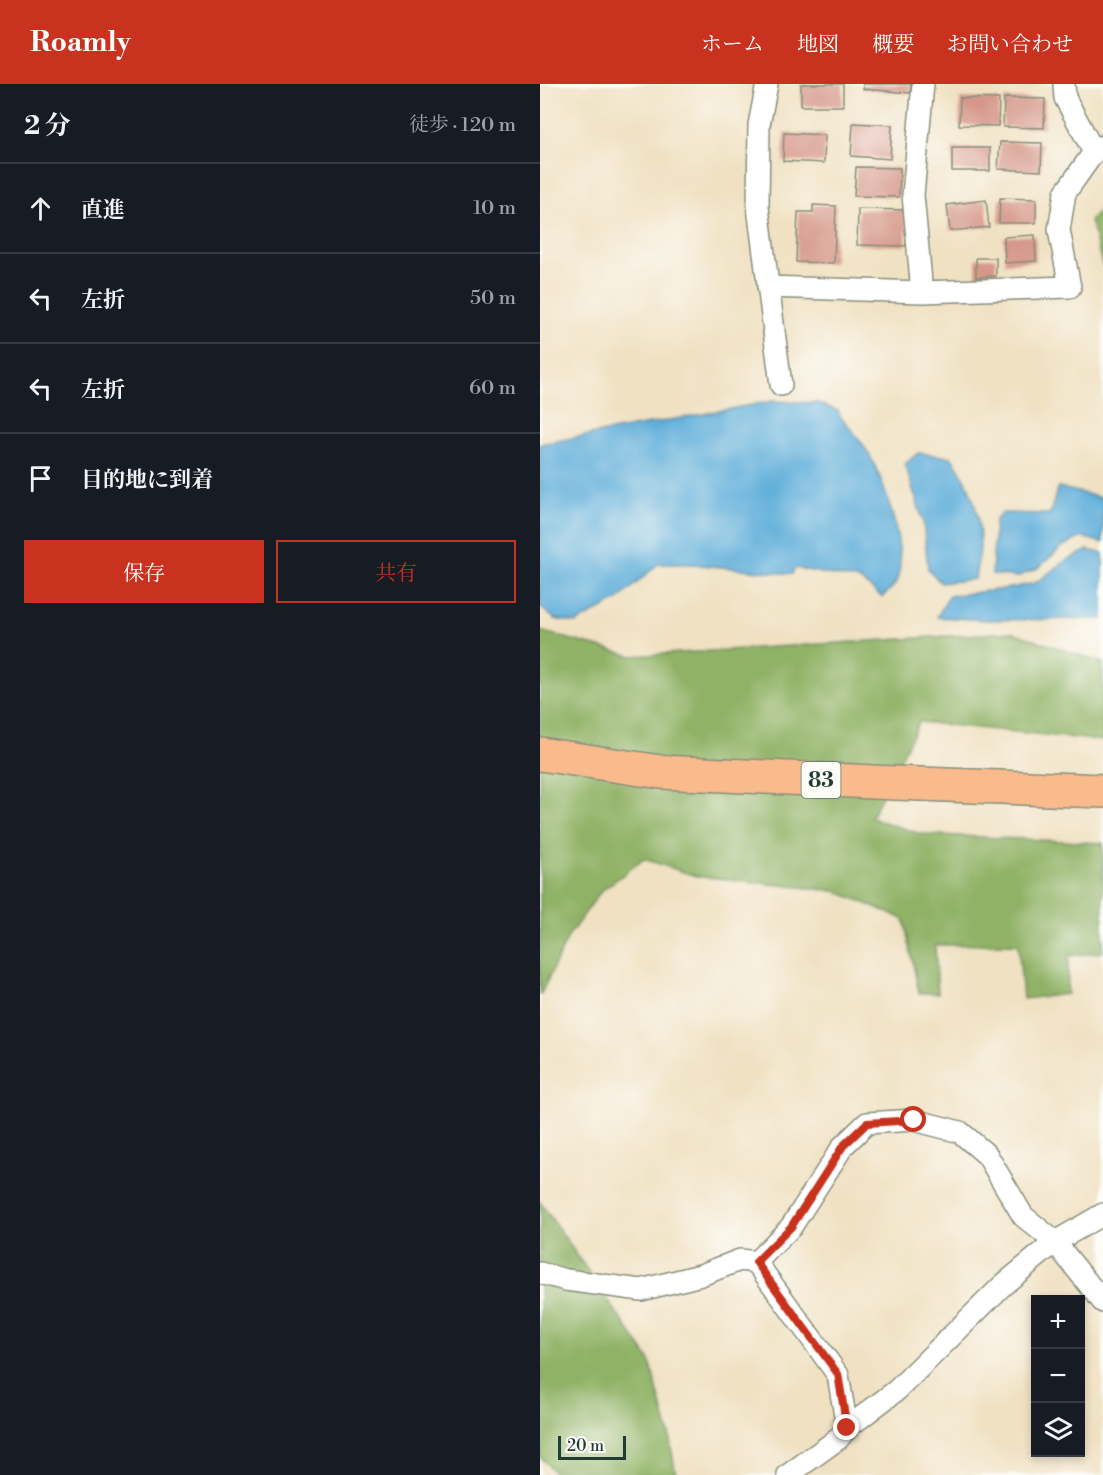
<!DOCTYPE html>
<html lang="ja">
<meta charset="utf-8">
<style>
body{margin:0;font-family:"Libre Bodoni","Noto Serif JP",serif;background:#242831;color:#f1f3f6}
.controls{position:absolute;right:18px;bottom:18px;display:grid;overflow:hidden;border-radius:0px;box-shadow:0 3px 9px #0003}
.controls button{width:54px;height:54px;display:grid;place-items:center;padding:0;border:0;border-bottom:2px solid #363941;background:#171b24;color:#f1f3f6;font:30px sans-serif}
.scale{position:absolute;left:18px;bottom:15px;width:68px;box-sizing:border-box;padding-left:6px;border:3px solid #1f3d34;border-top:0;font-size:16px;line-height:21px;white-space:nowrap;color:#1f3d34;-webkit-text-stroke:4px #fdfcf7;paint-order:stroke}
.stop{position:absolute;width:18px;height:18px;margin:-14px;border:4px solid #c8321e;border-radius:50%;background:#fff}
.stop.end{background:#c8321e;border-color:#fff;box-shadow:0 2px 6px #0008}
.list{margin:0;padding:0;list-style:none}
h2{display:flex;justify-content:space-between;align-items:center;height:78px;margin:0;padding:0 24px;font-size:26px}
h2 small{font-size:20px;font-weight:400;color:#9ea1a6}
.list li{display:grid;grid-template-columns:39px 1fr auto;gap:18px;align-items:center;box-sizing:border-box;height:90px;padding:0 24px;border-top:2px solid #363941}
.list b{display:block;font-size:22px;white-space:nowrap}
.list em{font-size:20px;font-style:normal;color:#9ea1a6}
.actions{display:flex;gap:12px;padding:18px 24px}
.actions a{flex:1;padding:14px 0;border:2px solid #c8321e;border-radius:0px;text-align:center;font-size:21px;color:#c8321e}
.actions .main{background:#c8321e;color:#fff}
.icon{flex:none;width:33px;height:33px;fill:none;stroke:currentColor;stroke-width:2;stroke-linecap:round;stroke-linejoin:round}
.map{position:relative;flex:none;width:563px;height:1391px;overflow:hidden}
header{display:flex;align-items:center;gap:36px;box-sizing:border-box;height:84px;padding:0 30px;background:#c8321e;color:#fff}
header strong{font-size:28px}
nav{display:flex;gap:33px;margin-inline-start:auto;font-size:21px}
main{display:flex}
aside{flex:1;background:#171b24}
.map>svg:first-child{display:block}
.forest{fill:#90b266;stroke:#58784d;stroke-width:1.5}
.water{fill:#60afda;stroke:#407687;stroke-width:1.5}
.building{fill:#d6978a}
.lines{fill:none;stroke-linecap:round;stroke-linejoin:round}
.street-casing{stroke:#888f7b;stroke-width:24}
.primary-casing{stroke:#888f7b;stroke-width:36}
.street{stroke:#fff;stroke-width:21}
.primary{stroke:#fabb8c;stroke-width:33}
.route{stroke:#c8321e;stroke-width:8}
.labels{text-anchor:middle;stroke-width:4.5;stroke-linejoin:round;paint-order:stroke}
.shield{fill:#fdfcf7;stroke:#62766e;stroke-width:1.5}
.shield-label{font-size:21px;font-weight:bold;fill:#1f3d34}
</style>
<header>
<strong>Roamly</strong>
<nav><a>ホーム</a><a>地図</a><a>概要</a><a>お問い合わせ</a></nav>
</header>
<main>
<aside>
<h2>2 分<small>徒歩 · 120 m</small></h2>
<ul class="list">
<li><svg class="icon" aria-label="ahead" viewBox="0 0 24 24"><path d="M12 20V5M6 11l6-6 6 6"/></svg><div><b>直進</b></div><em>10 m</em></li>
<li><svg class="icon" aria-label="left" viewBox="0 0 24 24"><path d="M17 20v-9H6M10 6l-5 5 5 5"/></svg><div><b>左折</b></div><em>50 m</em></li>
<li><svg class="icon" aria-label="left" viewBox="0 0 24 24"><path d="M17 20v-9H6M10 6l-5 5 5 5"/></svg><div><b>左折</b></div><em>60 m</em></li>
<li><svg class="icon" aria-label="arrive" viewBox="0 0 24 24"><path d="M6 21V4h12l-3 4 3 4H6"/></svg><div><b>目的地に到着</b></div></li>
</ul>
<div class="actions"><a class="main">保存</a><a>共有</a></div>
</aside>
<div class="map">
<svg width="563" height="1391" viewBox="0 0 563 1391">
<rect width="100%" height="100%" fill="#fdfcf7"/>
<filter id="ink" filterUnits="userSpaceOnUse"><feTurbulence type="fractalNoise" baseFrequency=".0167" numOctaves="2"/><feDisplacementMap in="SourceGraphic" scale="12" xChannelSelector="R" yChannelSelector="G"/><feConvolveMatrix kernelMatrix="1 2 1 2 8 2 1 2 1" color-interpolation-filters="sRGB"/></filter>
<filter id="wash" filterUnits="userSpaceOnUse"><feTurbulence type="fractalNoise" baseFrequency=".008" numOctaves="4" result="noise"/><feDisplacementMap in="SourceGraphic" scale="24" xChannelSelector="R" yChannelSelector="G"/><feGaussianBlur stdDeviation="1.35" result="paint"/><feColorMatrix in="noise" values="0 0 0 0 0 0 0 0 0 0 0 0 0 0 0 0 0 1.4 0 .05"/><feComposite in="paint" operator="in"/></filter>
<g filter="url(#wash)">
<rect width="100%" height="100%" fill="#f0e1c2"/>
<path class="forest" d="M563,122V182L550,137Z
M0,547L92,572L472,548L563,579V657L379,638L331,734L381,750L563,759V868L529,872L527,910L483,915L478,860L395,861L398,909H379L364,835L295,807L156,792L104,775L61,807L29,851L0,912Z
M0,1118L109,1275L129,1350L136,1391H17L0,1373Z"/>
<path class="water" d="M233,317L278,319L299,327V331C308,342 320,354 327,367C343,392 371,473 355,500C352,505 346,509 342,513L320,496L255,484L252,490L150,480H118L78,516L36,539L15,535L0,523V360Z
M378,369L411,373C430,398 441,430 440,462C440,473 436,484 435,495L401,499L388,485L383,437L365,380Z
M518,403L563,414V459L542,453L523,462L498,484L477,493L452,490L455,436L463,429L510,430Z
M548,466L563,469V535L449,536L397,533L409,512L471,504L495,499L527,476Z"/>
<g id="blocks">
<path class="building" d="M261,0H303V22H261Z
M323,0H371L370,9L323,5Z
M420,14L459,15L458,42L419,41Z
M464,14L505,15L504,44L463,43Z
M313,39L352,41L350,75L311,72Z
M244,49L285,51L284,79L243,77Z
M460,58L502,59L501,87L458,85Z
M412,64H450V87H412Z
M316,83L360,84L359,113L314,112Z
M460,114L496,115V139H459Z
M446,116L449,143L410,147L407,121Z
M273,121L296,122L294,179L256,178L258,128H273Z
M318,125L367,126L366,162L317,161Z
M495,151L496,177L465,179L464,153Z
M436,174H456V192L436,193Z"/>
</g>
</g>
<g filter="url(#ink)">
<use href="#blocks" fill-opacity="0" stroke="#888f7b" stroke-width="1.5"/>
<g class="lines">
<g class="street-casing">
<path id="street" d="M227,0L219,41L218,123L241,301
M524,0L525,14L554,68
M228,203L382,208L530,203L519,146L525,109L554,68L563,62
M382,208L373,111L383,0
M0,1189L26,1196L101,1206L161,1191L200,1176L216,1178
M307,1344L357,1306L463,1201L515,1158L563,1130
M248,1391L298,1355L307,1344L298,1291L216,1178L251,1143L303,1062L327,1039L374,1036L420,1048L447,1071L483,1132L515,1158L563,1218"/>
</g>
<g class="primary-casing">
<path id="primary" d="M0,670L121,688L355,699L563,707"/>
</g>
<use href="#street" class="street"/>
<use href="#primary" class="primary"/>
</g>
</g>
<g class="lines" filter="url(#ink)">
<path class="route" d="M307,1344L298,1290L216,1178L251,1143L303,1062L327,1039L374,1036"/>
</g>
<g class="labels">
<rect class="shield" x="261.5" y="678" width="39" height="36" rx="4.5"/>
<g class="shield-label">
<text x="281" y="703">83</text>
</g>
</g>
</svg>
<div class="controls">
<button>+</button>
<button>−</button>
<button><svg class="icon" aria-label="layers" viewBox="0 0 24 24"><path d="M12 4l9 5-9 5-9-5zM3 14l9 5 9-5"/></svg></button>
</div>
<div class="scale">20 m</div>
<div class="stop" style="left:374px;top:1036px"></div>
<div class="stop end" style="left:307px;top:1344px"></div>
</div>
</main>
